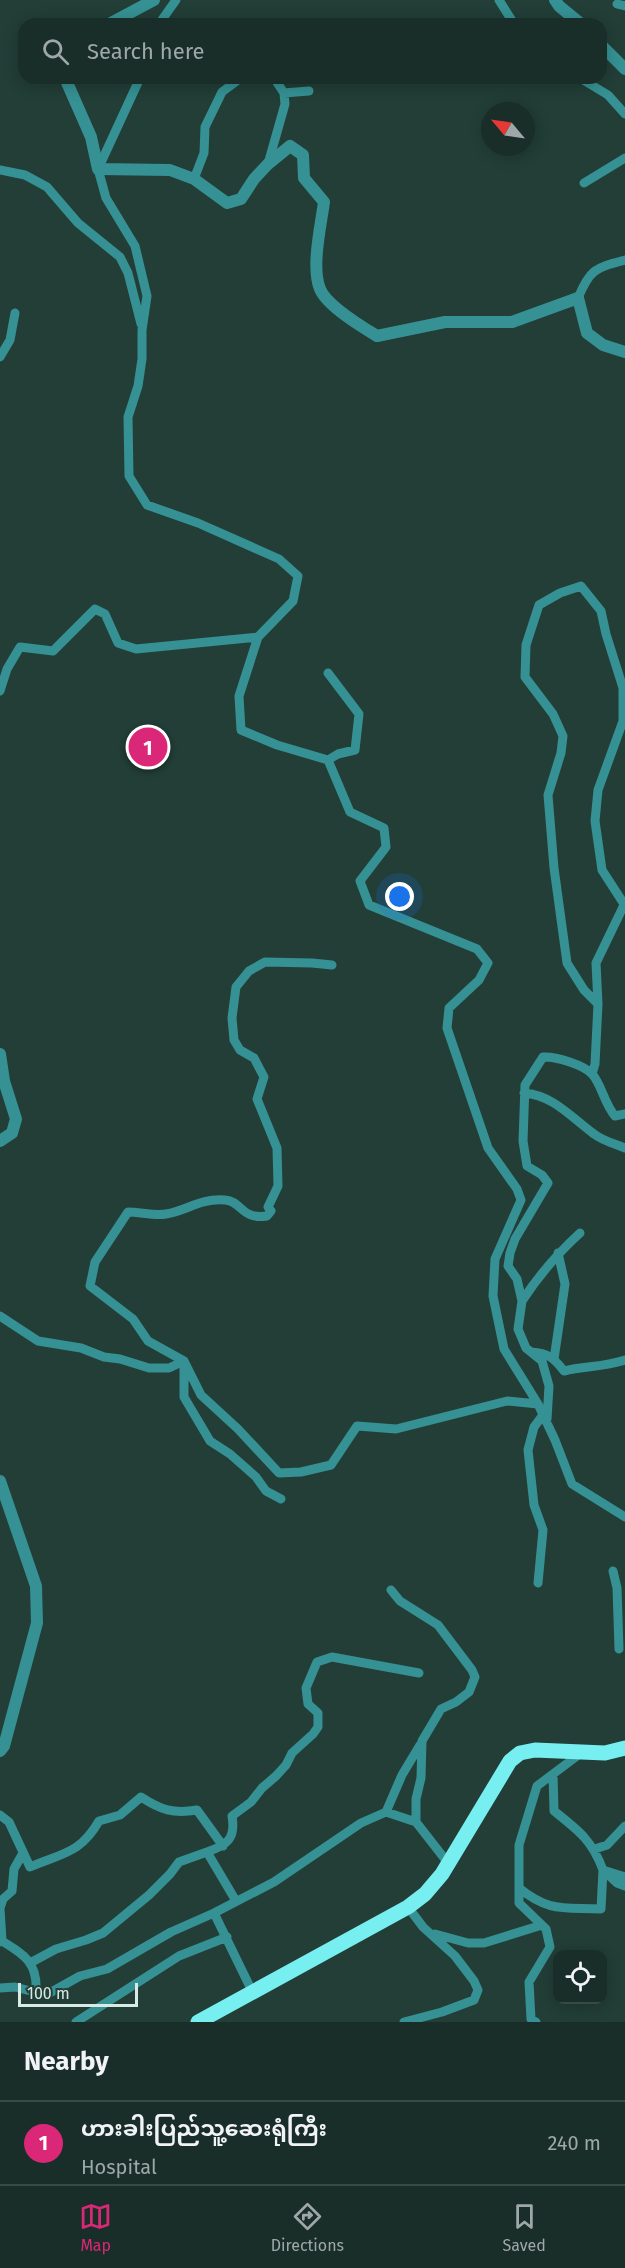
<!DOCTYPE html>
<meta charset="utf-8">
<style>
body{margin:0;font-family:"Fira Sans","Noto Sans Myanmar",sans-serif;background:#233631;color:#f1f3f6}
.controls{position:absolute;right:18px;bottom:18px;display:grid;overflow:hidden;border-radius:12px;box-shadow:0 3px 15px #0003}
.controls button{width:54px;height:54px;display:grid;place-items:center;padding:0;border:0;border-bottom:2px solid #384a46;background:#1a2e29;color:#f1f3f6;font:30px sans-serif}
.compass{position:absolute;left:481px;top:102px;width:54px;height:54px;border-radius:50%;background:#1a2e29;box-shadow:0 3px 15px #0003;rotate:299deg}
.scale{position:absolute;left:18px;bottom:15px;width:120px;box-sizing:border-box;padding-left:6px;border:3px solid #d9e9e4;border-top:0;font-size:16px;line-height:21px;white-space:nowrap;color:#d9e9e4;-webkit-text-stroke:4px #223e37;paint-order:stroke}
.you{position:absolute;left:400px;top:897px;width:21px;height:21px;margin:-15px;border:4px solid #fff;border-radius:50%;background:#1a73e8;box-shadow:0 0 0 9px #1a73e833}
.badge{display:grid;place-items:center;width:39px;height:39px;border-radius:50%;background:#db2777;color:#fff;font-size:20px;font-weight:700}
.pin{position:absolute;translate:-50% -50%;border:3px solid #fff;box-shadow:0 2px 6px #0006}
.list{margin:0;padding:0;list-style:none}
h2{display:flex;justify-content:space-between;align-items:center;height:78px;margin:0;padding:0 24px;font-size:26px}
h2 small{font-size:20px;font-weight:400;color:#9fa8a8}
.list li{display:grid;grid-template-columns:39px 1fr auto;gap:18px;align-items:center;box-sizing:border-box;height:84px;padding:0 24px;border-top:2px solid #384a46}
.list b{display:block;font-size:22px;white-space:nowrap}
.list p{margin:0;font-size:20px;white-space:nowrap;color:#9fa8a8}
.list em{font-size:20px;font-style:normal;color:#9fa8a8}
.icon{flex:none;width:33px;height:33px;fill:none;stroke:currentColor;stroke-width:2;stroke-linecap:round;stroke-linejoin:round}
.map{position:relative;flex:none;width:625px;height:2022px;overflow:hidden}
.search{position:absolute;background:#1a2e29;box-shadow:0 3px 15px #0003;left:18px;right:18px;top:18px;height:66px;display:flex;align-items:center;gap:15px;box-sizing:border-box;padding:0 21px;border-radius:18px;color:#9fa8a8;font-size:22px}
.sheet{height:162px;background:#1a2e29}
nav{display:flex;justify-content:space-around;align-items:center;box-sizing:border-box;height:84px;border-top:2px solid #384a46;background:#1a2e29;font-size:16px;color:#9fa8a8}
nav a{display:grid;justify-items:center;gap:3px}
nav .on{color:#db2777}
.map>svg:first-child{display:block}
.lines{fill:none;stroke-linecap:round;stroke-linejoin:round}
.minor{stroke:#359193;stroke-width:9}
.tertiary{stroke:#359193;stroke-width:12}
.trunk{stroke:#77eef0;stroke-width:15}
</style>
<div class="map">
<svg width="625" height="2022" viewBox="0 0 625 2022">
<rect width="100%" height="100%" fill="#223e37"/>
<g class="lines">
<path class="minor" d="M499,0L514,24
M617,4L625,6
M159,24L176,0
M140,78L98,169L106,198L135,246L147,296L142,330V359L138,386L128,417L129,476L147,505L198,523L279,559L298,576L293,601L258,637L239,696L241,730L277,745L328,760L350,812L384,828L386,847L360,881L369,905L477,949L488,963L479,980L449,1008L447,1028L488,1148L517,1189L521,1200L495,1259L493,1296L504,1349L538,1404L555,1440L572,1484L625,1517
M274,78L284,93L309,91
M580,78L608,95L625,114
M268,164L285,104L284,93
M0,170L25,175L47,187L78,223L120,257L128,273L141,324
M194,179L204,153L205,127L222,92L238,80L248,78
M584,183L625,158
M578,298C590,269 595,268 625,260
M0,357L10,340L15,313
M0,691L7,669L20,647L53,651L95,609L105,614L118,643L136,649L258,637
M328,760L338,754L355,750L359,714L328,673
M624,904L602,870L595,821L598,790L623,721V688L606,634L601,611L581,586L560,593L539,605L526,645L525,677L553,714L563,736L561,753L548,795L554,868L567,963L584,990L598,1004L596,963L625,903
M332,965L312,963L265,962L249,971L236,987L232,1018L234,1040L240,1050L254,1058L264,1077L257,1099L277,1148L278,1186L268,1207L271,1211L267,1216C241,1220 242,1201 225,1200C199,1198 187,1211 166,1214C154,1216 140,1212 128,1212L95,1262L90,1286L133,1319L148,1341L184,1361L201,1395L238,1429L279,1473L301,1472L331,1465L357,1426L396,1429L507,1401L538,1404
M592,1074L595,1064L598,1004
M524,1093C553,1095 572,1118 594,1134C603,1141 615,1144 625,1148
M522,1301C539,1275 557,1254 580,1233
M0,1316L38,1341L81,1348L104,1357L120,1359L149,1368H169L184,1361V1397L210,1441L230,1454L256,1477L266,1491L281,1499
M531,1352C548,1353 554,1358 564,1371C585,1366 605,1367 625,1360
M554,1359L565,1284L558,1253
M547,1419L549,1386L542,1361L526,1348L518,1329L522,1301L517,1279L508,1266L510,1253L515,1239L548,1183L542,1175L527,1166L523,1141L525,1085L543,1057C555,1056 584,1065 592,1074C601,1083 604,1103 615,1116L625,1114
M613,1571L617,1588L619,1649
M538,1583L543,1530L534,1505L528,1450L534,1427L543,1415
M391,1590L400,1601L438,1625L472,1670L475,1677L469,1692L456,1702L441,1709L422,1741L421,1778L416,1799V1822
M553,1774L554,1811C578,1830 592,1840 603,1870L625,1877
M386,1812L402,1775L420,1745
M0,1815L9,1822L30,1867C62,1853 80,1854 99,1821L120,1815L141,1797C161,1810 173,1814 197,1810L223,1846
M595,1849L607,1845L625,1826
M519,1888C550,1913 564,1907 601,1909L603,1870L617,1883L625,1886
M236,1901L207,1852C227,1845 236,1839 232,1816L251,1802L262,1788L276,1776L286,1765L292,1753L313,1734L318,1727V1713L308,1704L306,1688L317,1662L332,1657L419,1673
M214,1913L253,1993
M435,1934L468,1943H484L542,1925
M2,1941L0,1908L3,1899L12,1891L14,1869L23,1853
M0,1942L2,1941C25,1955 38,1963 36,1993
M30,1963L56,1949L86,1940L103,1933L149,1895L170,1874L179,1862L207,1852
M0,1988L15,1987L46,1995L80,1976L107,1969L171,1932L214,1913L274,1882L361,1823L386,1812L416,1822L448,1863
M76,2022L179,1956L227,1937
M404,2022L442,2012L474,2000L478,1990L474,1981L455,1956L423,1927L408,1907
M536,2022L531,2019L529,1982L550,1947L546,1929L519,1903V1845L537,1786L581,1753"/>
<path class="tertiary" d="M555,0L559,6L581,24
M109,24L154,0
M601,45L625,69
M65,78L91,137L98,169L170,170L194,179L227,203L241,199L254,179L268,164L290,146L303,155L304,178L324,202C321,225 311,267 320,289C327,306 362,327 377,336L445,322H512L578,298L587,333L603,345L625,352
M0,1054L4,1081L16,1119L12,1133L0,1141
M0,1481L36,1586L37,1623L4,1746L0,1751"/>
<path class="trunk" d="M198,2022L408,1907L425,1894L442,1874L510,1761L520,1753L535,1750L605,1753L625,1748"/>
</g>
</svg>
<div class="controls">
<button><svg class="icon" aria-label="locate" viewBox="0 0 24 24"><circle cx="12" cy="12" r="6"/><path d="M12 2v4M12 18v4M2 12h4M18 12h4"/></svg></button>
</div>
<svg class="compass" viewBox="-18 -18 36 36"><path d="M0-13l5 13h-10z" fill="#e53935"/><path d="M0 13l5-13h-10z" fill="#9fa8a8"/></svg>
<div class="scale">100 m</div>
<div class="you"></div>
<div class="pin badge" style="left:148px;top:747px">1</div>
<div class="search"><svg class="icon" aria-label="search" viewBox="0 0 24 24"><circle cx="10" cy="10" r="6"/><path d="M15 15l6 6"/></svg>Search here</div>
</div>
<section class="sheet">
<h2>Nearby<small></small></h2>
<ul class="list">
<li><span class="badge">1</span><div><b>ဟားခါးပြည်သူ့ဆေးရုံကြီး</b><p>Hospital</p></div><em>240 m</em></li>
</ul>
</section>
<nav>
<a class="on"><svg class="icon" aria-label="map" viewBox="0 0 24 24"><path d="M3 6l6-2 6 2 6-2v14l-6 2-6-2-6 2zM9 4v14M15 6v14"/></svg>Map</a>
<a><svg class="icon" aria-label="directions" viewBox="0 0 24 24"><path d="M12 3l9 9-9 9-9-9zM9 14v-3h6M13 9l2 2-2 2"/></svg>Directions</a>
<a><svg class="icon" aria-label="saved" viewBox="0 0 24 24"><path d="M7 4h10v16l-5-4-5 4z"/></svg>Saved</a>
</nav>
